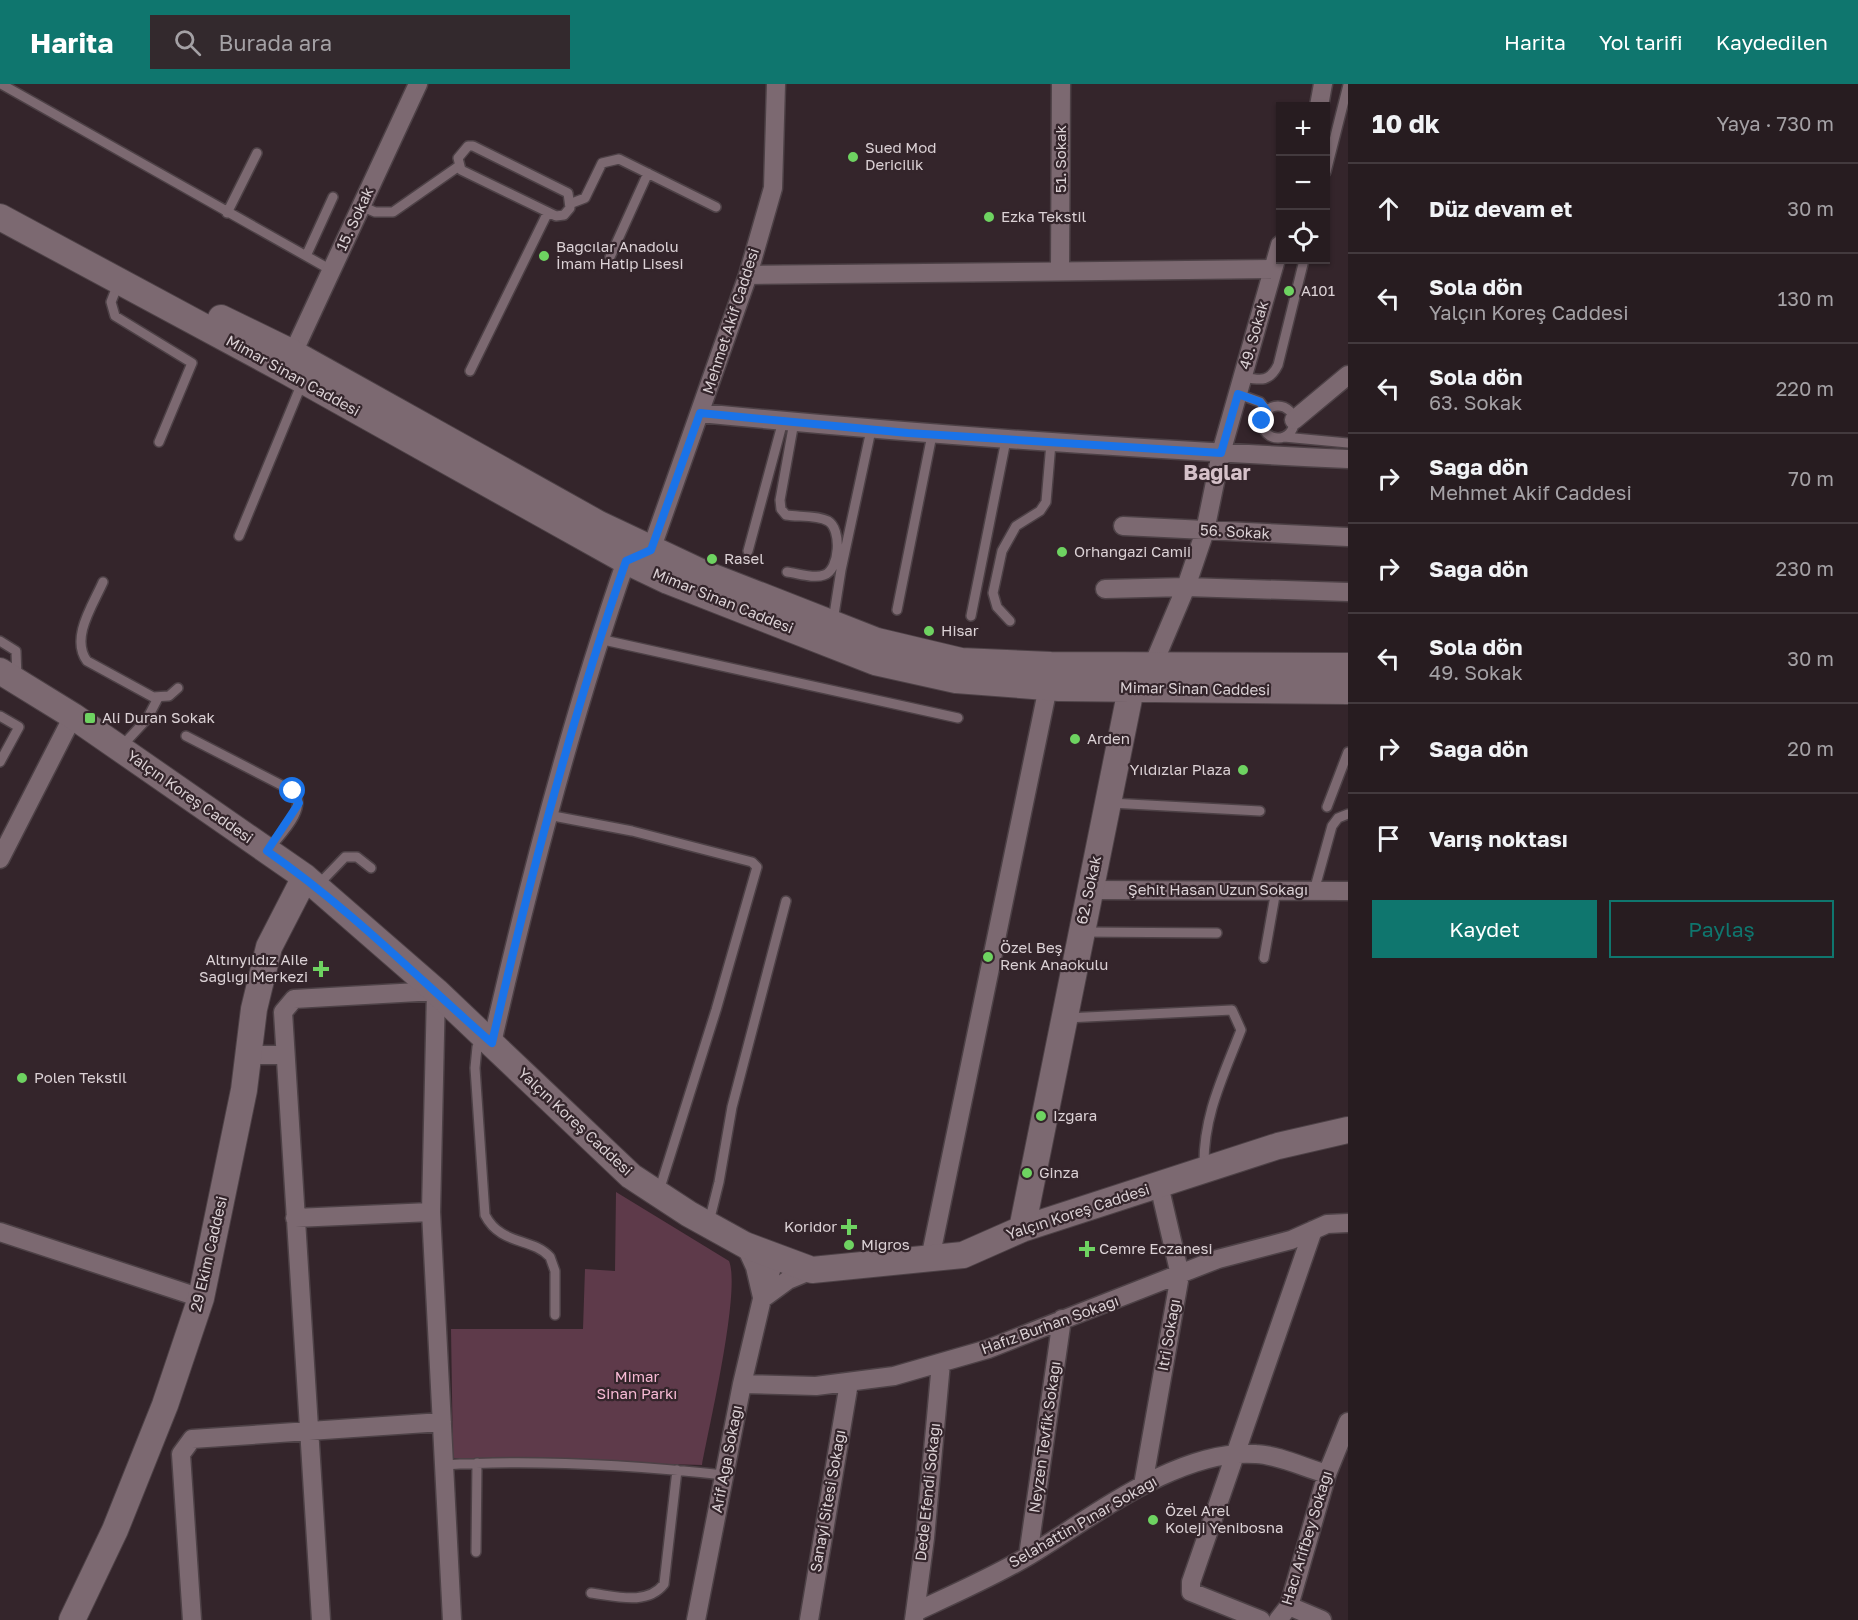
<!DOCTYPE html>
<html lang="tr">
<meta charset="utf-8">
<style>
body{margin:0;font-family:"Golos Text",sans-serif;background:#33292d;color:#f1f3f6}
.controls{position:absolute;right:18px;top:18px;display:grid;overflow:hidden;border-radius:0px;box-shadow:0 2px 4px #0004}
.controls button{width:54px;height:54px;display:grid;place-items:center;padding:0;border:0;border-bottom:2px solid #433a3e;background:#271c20;color:#f1f3f6;font:30px sans-serif}
.stop{position:absolute;width:18px;height:18px;margin:-14px;border:4px solid #1a73e8;border-radius:50%;background:#fff}
.stop.end{background:#1a73e8;border-color:#fff;box-shadow:0 2px 6px #0008}
.list{margin:0;padding:0;list-style:none}
h2{display:flex;justify-content:space-between;align-items:center;height:78px;margin:0;padding:0 24px;font-size:26px}
h2 small{font-size:20px;font-weight:400;color:#a4a1a5}
.list li{display:grid;grid-template-columns:39px 1fr auto;gap:18px;align-items:center;box-sizing:border-box;height:90px;padding:0 24px;border-top:2px solid #433a3e}
.list b{display:block;font-size:22px;white-space:nowrap}
.list p{margin:0;font-size:20px;white-space:nowrap;color:#a4a1a5}
.list em{font-size:20px;font-style:normal;color:#a4a1a5}
.actions{display:flex;gap:12px;padding:18px 24px}
.actions a{flex:1;padding:14px 0;border:2px solid #0f766e;border-radius:0px;text-align:center;font-size:21px;color:#0f766e}
.actions .main{background:#0f766e;color:#fff}
.icon{flex:none;width:33px;height:33px;fill:none;stroke:currentColor;stroke-width:2;stroke-linecap:round;stroke-linejoin:round}
.map{position:relative;flex:none;width:1348px;height:1536px;overflow:hidden}
header{display:flex;align-items:center;gap:36px;box-sizing:border-box;height:84px;padding:0 30px;background:#0f766e;color:#fff}
header strong{font-size:28px}
nav{display:flex;gap:33px;margin-inline-start:auto;font-size:21px}
.search{width:420px;height:54px;background:#33292d;display:flex;align-items:center;gap:15px;box-sizing:border-box;padding:0 21px;border-radius:0px;color:#a4a1a5;font-size:22px}
main{display:flex}
aside{flex:1;background:#271c20}
.map>svg:first-child{display:block}
.green{fill:#5e3a4a}
.lines{fill:none;stroke-linecap:round;stroke-linejoin:round}
.lane-casing{stroke:#4d4146;stroke-width:12}
.street-casing{stroke:#4d4146;stroke-width:21}
.secondary-casing{stroke:#4d4146;stroke-width:28}
.lane{stroke:#7c6971;stroke-width:9}
.street{stroke:#7c6971;stroke-width:18}
.secondary{stroke:#7c6971;stroke-width:26}
.route{stroke:#1a73e8;stroke-width:8}
.poi-dot{fill:#6ed361;stroke:#34252b;stroke-width:2}
.labels{text-anchor:middle;stroke-width:4.5;stroke-linejoin:round;paint-order:stroke}
.poi-label{font-size:15px;fill:#dbd1d5;stroke:#34252b;text-anchor:start}
.street-label{font-size:15px;fill:#dbd1d5;stroke:#34252b}
.park-label{font-size:15px;fill:#f7b9d4;stroke:#34252b}
.district-label{font-size:21px;font-weight:bold;fill:#d5c1c9;stroke:#34252b}
</style>
<header>
<strong>Harita</strong>
<div class="search"><svg class="icon" aria-label="search" viewBox="0 0 24 24"><circle cx="10" cy="10" r="6"/><path d="M15 15l6 6"/></svg>Burada ara</div>
<nav><a>Harita</a><a>Yol tarifi</a><a>Kaydedilen</a></nav>
</header>
<main>
<div class="map">
<svg width="1348" height="1536" viewBox="0 0 1348 1536">
<rect width="100%" height="100%" fill="#34252b"/>
<path class="green" d="M616,1108L729,1177C741,1206 709,1343 702,1381L453,1374L451,1245H583L585,1185L615,1187Z"/>
<g class="lines">
<g class="lane-casing">
<path id="lane" d="M1,0L331,186
M468,62H473L568,109L570,124L564,131L556,132L461,86L458,74Z
M1326,88L1348,1
M572,119L585,114L602,79L619,75L716,123
M361,122L375,128H393L459,82
M227,129L257,69
M306,172L333,113
M610,173L648,89
M118,200L111,218L115,232L192,279L159,358
M470,287L548,128
M1242,293C1260,296 1269,299 1278,281L1304,176
M1238,310L1260,318L1267,327
M1262 338a16 16 0 1 1 32 0a16 16 0 1 1-32 0Z
M1284,353L1348,359
M239,452L302,299
M748,467L783,337
M787,488C797,489 814,495 824,491C840,486 842,445 828,437C817,431 798,433 786,431L781,425L780,416L794,338
M103,498C93,521 70,554 87,577L153,613L169,612L178,604
M897,526L932,351
M971,532L1006,356
M833,537L841,486L871,346
M1010,537L997,523L993,509L1002,467L1016,442L1040,427L1046,418L1051,359
M599,555L958,634
M0,557L16,567L17,595
M0,632L19,643L0,678
M186,652L293,707C309,724 280,751 269,765
M121,663L147,635L158,614
M1110,719L1260,727
M1327,723L1348,668
M548,731L632,747L752,778L757,783L716,926L659,1107
M318,801L345,773H357L371,784
M1314,807L1332,742L1338,734L1348,730
M1083,848L1217,849
M1264,874L1276,806
M1066,934L1232,926L1241,946C1223,993 1203,1032 1204,1083
M483,954L477,963L475,984L485,1131C501,1162 532,1153 550,1173L555,1187V1231
M709,1138L719,1098L732,1023L786,817
M444,1381C538,1375 631,1381 724,1391
M476,1468L477,1379
M591,1509C615,1512 647,1522 664,1500L677,1386"/>
</g>
<g class="street-casing">
<path id="street" d="M1319,22L1323,0
M1060,186L1061,0
M748,191L1273,185
M293,269L418,0
M700,329C916,350 1131,365 1348,375
M1294,336L1348,291
M1123,442L1348,453
M1105,505L1186,503L1348,508
M1153,581L1186,503L1205,447L1221,369L1280,161
M0,775L73,632
M1089,806L1348,807
M492,959C529,796 571,635 626,477L651,466L748,191L773,104L776,0
M248,971H285
M295,1134L431,1128
M0,1148L201,1214
M745,1161L755,1183L762,1213
M930,1175L1048,603
M762,1215L788,1196L812,1186
M742,1300L816,1302L894,1292L988,1265L1218,1175L1291,1156L1327,1140L1348,1139
M1143,1401L1180,1191L1159,1101
M1028,1472L1062,1235
M1289,1522L1322,1536
M915,1528C954,1510 993,1493 1030,1471C1093,1433 1179,1364 1256,1370C1279,1371 1305,1384 1327,1390
M192,1536L181,1370L192,1355L442,1338
M321,1536L283,928L294,915L436,907L431,1128L452,1536
M696,1536L742,1300L762,1215L775,1174
M809,1536L849,1299
M914,1536L925,1454L941,1279
M1261,1536L1191,1508V1498L1313,1146
M1278,1536L1289,1522L1327,1390L1348,1338"/>
</g>
<g class="secondary-casing">
<path id="secondary" d="M0,133L286,287L626,477L668,497L875,578L956,596L1059,604L1348,607
M221,234L293,269L599,440L703,489L877,557L961,577L1051,581L1348,582
M0,587L73,632L305,793L436,907L631,1092L689,1130L745,1161L812,1186L963,1171L1022,1145L1278,1062L1348,1046
M1022,1145L1131,605L1143,592
M72,1536L115,1446L165,1321L201,1214L244,1006L254,925L269,863L305,793"/>
</g>
<use href="#lane" class="lane"/>
<use href="#street" class="street"/>
<use href="#secondary" class="secondary"/>
</g>
<g class="lines">
<path class="route" d="M293,707L299,719L267,767C348,823 418,894 492,959C529,796 571,635 626,477L651,466L700,329L908,349L1221,369L1238,310L1260,318L1267,327L1262,337"/>
</g>
<g class="poi-dot">
<circle cx="853" cy="73" r="6"/>
<circle cx="989" cy="133" r="6"/>
<circle cx="544" cy="172" r="6"/>
<circle cx="1289" cy="207" r="6"/>
<circle cx="1062" cy="468" r="6"/>
<circle cx="712" cy="475" r="6"/>
<circle cx="929" cy="547" r="6"/>
<rect x="84" y="628" width="12" height="12" rx="3"/>
<circle cx="1075" cy="655" r="6"/>
<circle cx="1243" cy="686" r="6"/>
<circle cx="988" cy="873" r="6"/>
<path d="M318 876h6v6h6v6h-6v6h-6v-6h-6v-6h6z"/>
<circle cx="22" cy="994" r="6"/>
<circle cx="1041" cy="1032" r="6"/>
<circle cx="1027" cy="1089" r="6"/>
<path d="M846 1134h6v6h6v6h-6v6h-6v-6h-6v-6h6z"/>
<circle cx="849" cy="1161" r="6"/>
<path d="M1084 1156h6v6h6v6h-6v6h-6v-6h-6v-6h6z"/>
<circle cx="1153" cy="1436" r="6"/>
</g>
<g class="labels">
<g class="poi-label">
<text x="865" y="69">Sued Mod<tspan x="865" dy="17">Dericilik</tspan></text>
<text x="1001" y="138">Ezka Tekstil</text>
<text x="556" y="168">Bağcılar Anadolu<tspan x="556" dy="17">İmam Hatip Lisesi</tspan></text>
<text x="1301" y="212">A101</text>
<text x="1074" y="473">Orhangazi Camii</text>
<text x="724" y="480">Rasel</text>
<text x="941" y="552">Hisar</text>
<text x="102" y="639">Ali Duran Sokak</text>
<text x="1087" y="660">Arden</text>
<text x="1231" y="691" text-anchor="end">Yıldızlar Plaza</text>
<text x="1000" y="869">Özel Beş<tspan x="1000" dy="17">Renk Anaokulu</tspan></text>
<text x="308" y="881" text-anchor="end">Altınyıldız Aile<tspan x="308" dy="17">Sağlığı Merkezi</tspan></text>
<text x="34" y="999">Polen Tekstil</text>
<text x="1053" y="1037">Izgara</text>
<text x="1039" y="1094">Ginza</text>
<text x="837" y="1148" text-anchor="end">Koridor</text>
<text x="861" y="1166">Migros</text>
<text x="1099" y="1170">Cemre Eczanesi</text>
<text x="1165" y="1432">Özel Arel<tspan x="1165" dy="17">Koleji Yenibosna</tspan></text>
</g>
<g class="street-label">
<text transform="translate(1061 75) rotate(-90)" y="5">51. Sokak</text>
<text transform="translate(355 135) rotate(-65)" y="5">15. Sokak</text>
<text transform="translate(731 237) rotate(-72)" y="5">Mehmet Akif Caddesi</text>
<text transform="translate(1254 251) rotate(-74)" y="5">49. Sokak</text>
<text transform="translate(293 292) rotate(29)" y="5">Mimar Sinan Caddesi</text>
<text transform="translate(1235 448) rotate(3)" y="5">56. Sokak</text>
<text transform="translate(723 517) rotate(22)" y="5">Mimar Sinan Caddesi</text>
<text transform="translate(1195 605) rotate(1)" y="5">Mimar Sinan Caddesi</text>
<text transform="translate(190 713) rotate(35)" y="5">Yalçın Koreş Caddesi</text>
<text transform="translate(1089 806) rotate(-78)" y="5">62. Sokak</text>
<text x="1218" y="811">Şehit Hasan Uzun Sokağı</text>
<text transform="translate(575 1038) rotate(43)" y="5">Yalçın Koreş Caddesi</text>
<text transform="translate(1078 1128) rotate(-18)" y="5">Yalçın Koreş Caddesi</text>
<text transform="translate(209 1170) rotate(-77)" y="5">29 Ekim Caddesi</text>
<text transform="translate(1050 1241) rotate(-20)" y="5">Hafız Burhan Sokağı</text>
<text transform="translate(1169 1251) rotate(-80)" y="5">Itri Sokağı</text>
<text transform="translate(1045 1353) rotate(-82)" y="5">Neyzen Tevfik Sokağı</text>
<text transform="translate(727 1375) rotate(-79)" y="5">Arif Ağa Sokağı</text>
<text transform="translate(928 1408) rotate(-84)" y="5">Dede Efendi Sokağı</text>
<text transform="translate(828 1417) rotate(-80)" y="5">Sanayi Sitesi Sokağı</text>
<text transform="translate(1083 1438) rotate(-30)" y="5">Selahattin Pınar Sokağı</text>
<text transform="translate(1307 1454) rotate(-73)" y="5">Hacı Arifbey Sokağı</text>
</g>
<g class="park-label">
<text x="637" y="1298">Mimar<tspan x="637" dy="17">Sinan Parkı</tspan></text>
</g>
<g class="district-label">
<text x="1217" y="396">Bağlar</text>
</g>
</g>
</svg>
<div class="controls">
<button>+</button>
<button>−</button>
<button><svg class="icon" aria-label="locate" viewBox="0 0 24 24"><circle cx="12" cy="12" r="6"/><path d="M12 2v4M12 18v4M2 12h4M18 12h4"/></svg></button>
</div>
<div class="stop" style="left:293px;top:707px"></div>
<div class="stop end" style="left:1262px;top:337px"></div>
</div>
<aside>
<h2>10 dk<small>Yaya · 730 m</small></h2>
<ul class="list">
<li><svg class="icon" aria-label="ahead" viewBox="0 0 24 24"><path d="M12 20V5M6 11l6-6 6 6"/></svg><div><b>Düz devam et</b></div><em>30 m</em></li>
<li><svg class="icon" aria-label="left" viewBox="0 0 24 24"><path d="M17 20v-9H6M10 6l-5 5 5 5"/></svg><div><b>Sola dön</b><p>Yalçın Koreş Caddesi</p></div><em>130 m</em></li>
<li><svg class="icon" aria-label="left" viewBox="0 0 24 24"><path d="M17 20v-9H6M10 6l-5 5 5 5"/></svg><div><b>Sola dön</b><p>63. Sokak</p></div><em>220 m</em></li>
<li><svg class="icon" aria-label="right" viewBox="0 0 24 24"><path d="M7 20v-9h11M14 6l5 5-5 5"/></svg><div><b>Sağa dön</b><p>Mehmet Akif Caddesi</p></div><em>70 m</em></li>
<li><svg class="icon" aria-label="right" viewBox="0 0 24 24"><path d="M7 20v-9h11M14 6l5 5-5 5"/></svg><div><b>Sağa dön</b></div><em>230 m</em></li>
<li><svg class="icon" aria-label="left" viewBox="0 0 24 24"><path d="M17 20v-9H6M10 6l-5 5 5 5"/></svg><div><b>Sola dön</b><p>49. Sokak</p></div><em>30 m</em></li>
<li><svg class="icon" aria-label="right" viewBox="0 0 24 24"><path d="M7 20v-9h11M14 6l5 5-5 5"/></svg><div><b>Sağa dön</b></div><em>20 m</em></li>
<li><svg class="icon" aria-label="arrive" viewBox="0 0 24 24"><path d="M6 21V4h12l-3 4 3 4H6"/></svg><div><b>Varış noktası</b></div></li>
</ul>
<div class="actions"><a class="main">Kaydet</a><a>Paylaş</a></div>
</aside>
</main>
